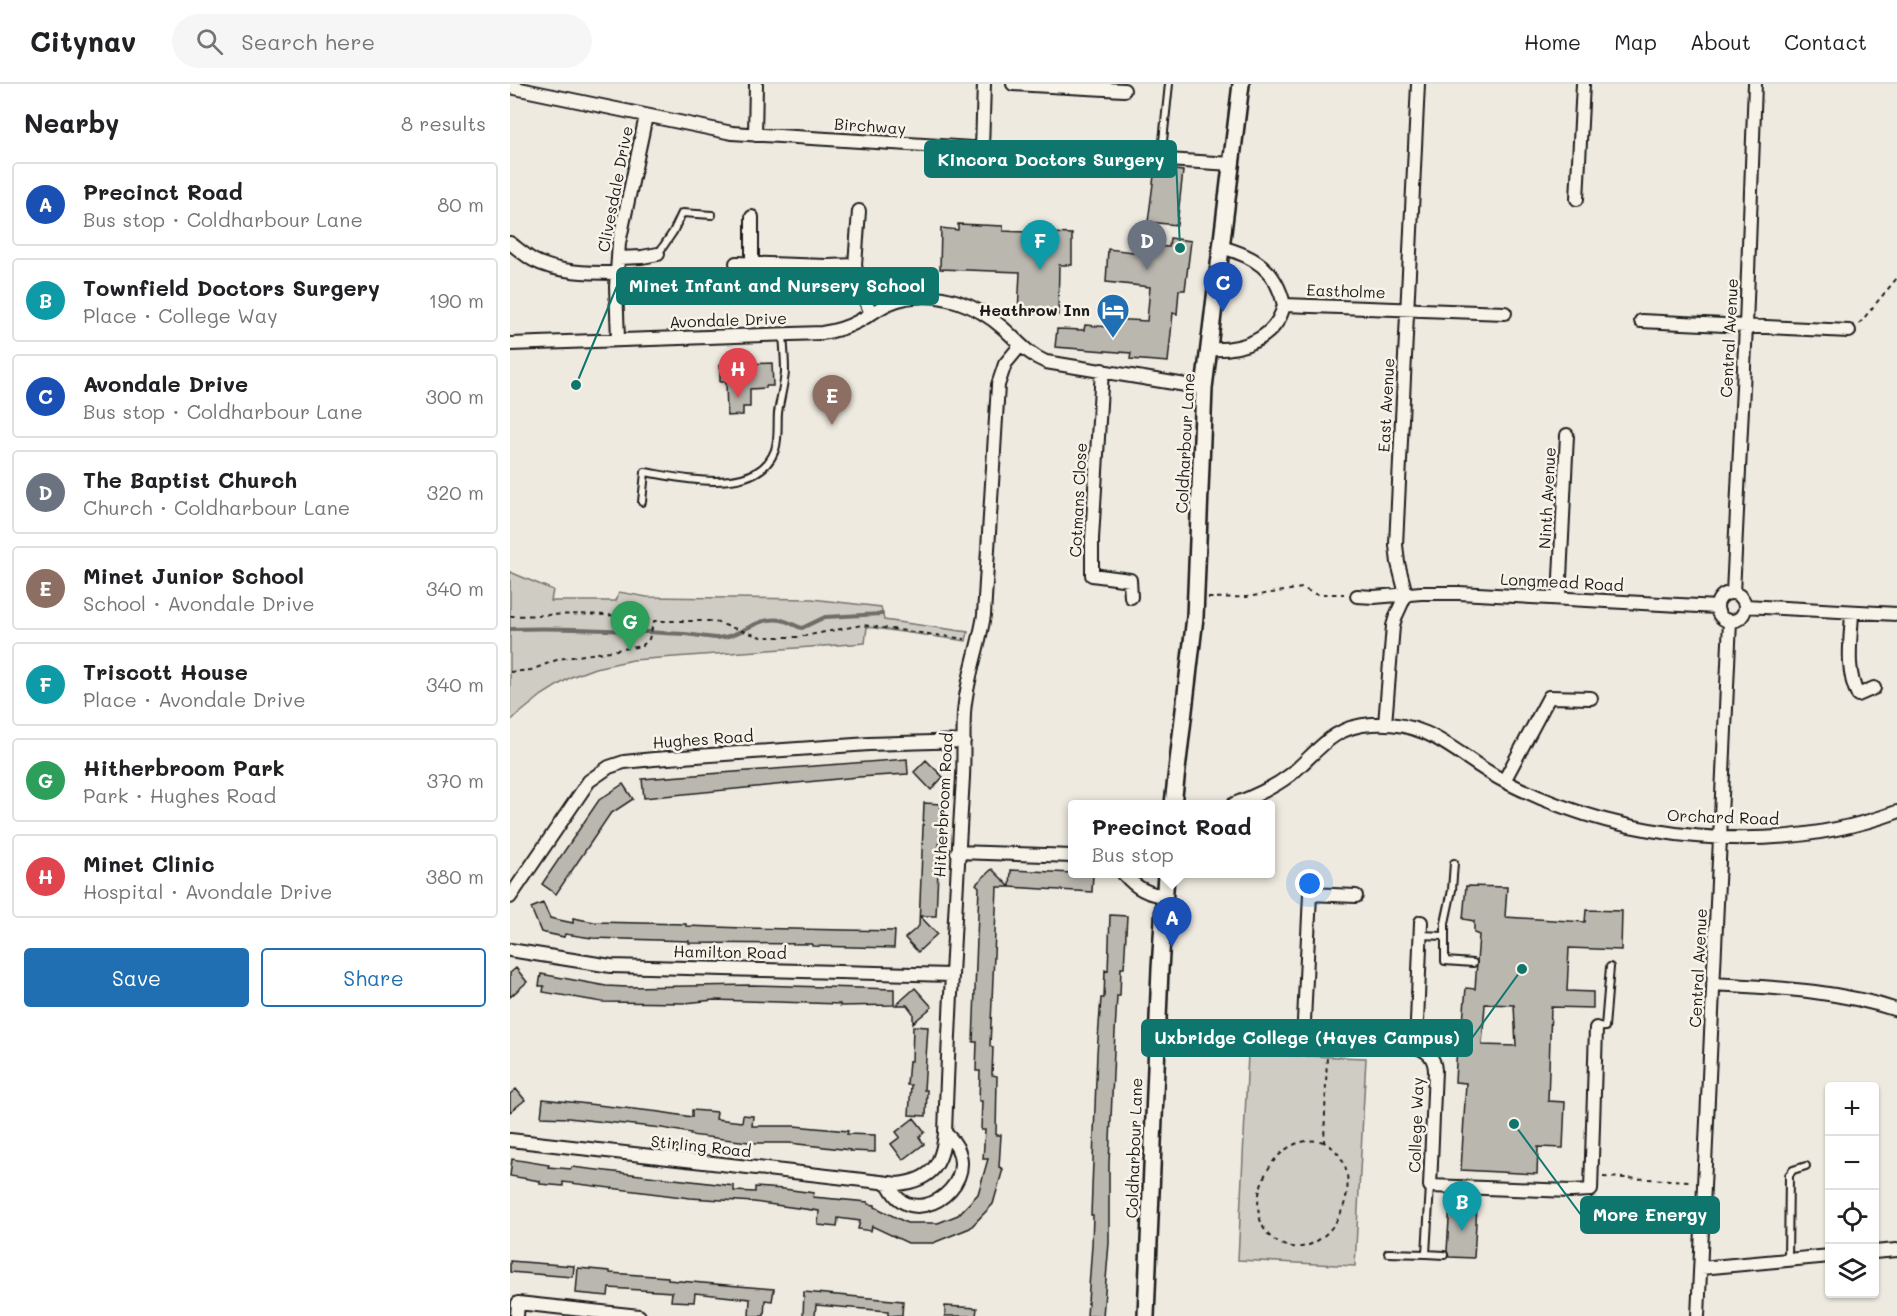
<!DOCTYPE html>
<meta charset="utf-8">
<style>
body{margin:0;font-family:Mali,sans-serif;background:#f6f6f6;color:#202124}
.controls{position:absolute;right:18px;bottom:18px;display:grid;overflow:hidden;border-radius:6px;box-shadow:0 2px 4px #0004}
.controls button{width:54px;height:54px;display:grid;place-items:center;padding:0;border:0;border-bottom:2px solid #e0e0e0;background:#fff;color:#202124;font:30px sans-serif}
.you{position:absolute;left:800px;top:800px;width:21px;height:21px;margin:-15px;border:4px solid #fff;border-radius:50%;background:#1a73e8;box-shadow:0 0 0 9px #1a73e833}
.badge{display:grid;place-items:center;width:39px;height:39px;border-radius:50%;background:#1f6fb2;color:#fff;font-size:20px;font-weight:700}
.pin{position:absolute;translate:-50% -50px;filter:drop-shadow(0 2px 3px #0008)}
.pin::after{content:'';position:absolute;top:32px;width:21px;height:18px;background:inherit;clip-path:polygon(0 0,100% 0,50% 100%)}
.popup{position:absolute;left:558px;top:716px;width:207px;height:78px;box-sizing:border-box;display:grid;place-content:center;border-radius:6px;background:#fff;filter:drop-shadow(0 2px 4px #0005);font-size:20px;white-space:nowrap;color:#757577}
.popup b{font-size:22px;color:#202124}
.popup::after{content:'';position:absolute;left:50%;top:100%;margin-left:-12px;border:12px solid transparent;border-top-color:#fff}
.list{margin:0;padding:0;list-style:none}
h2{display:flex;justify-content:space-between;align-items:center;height:78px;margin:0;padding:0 24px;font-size:26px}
h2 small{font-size:20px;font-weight:400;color:#757577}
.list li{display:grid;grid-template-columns:39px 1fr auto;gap:18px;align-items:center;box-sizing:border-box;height:84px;margin:0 12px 12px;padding:0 12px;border:2px solid #e0e0e0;border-radius:6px}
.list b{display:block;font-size:22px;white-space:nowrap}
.list p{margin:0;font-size:20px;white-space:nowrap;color:#757577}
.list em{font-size:20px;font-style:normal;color:#757577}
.actions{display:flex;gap:12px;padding:18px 24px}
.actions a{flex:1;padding:14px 0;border:2px solid #1f6fb2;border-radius:6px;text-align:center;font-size:21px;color:#1f6fb2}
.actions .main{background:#1f6fb2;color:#fff}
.icon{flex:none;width:33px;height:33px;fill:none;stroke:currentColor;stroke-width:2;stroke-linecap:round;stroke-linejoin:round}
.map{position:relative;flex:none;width:1387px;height:1232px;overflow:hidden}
header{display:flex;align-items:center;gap:36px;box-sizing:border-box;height:84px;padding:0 30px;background:#fff;border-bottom:2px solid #e0e0e0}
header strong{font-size:28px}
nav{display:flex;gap:33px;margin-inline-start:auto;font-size:21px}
.search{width:420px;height:54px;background:#f6f6f6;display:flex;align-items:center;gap:15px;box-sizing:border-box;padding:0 21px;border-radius:33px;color:#757577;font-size:22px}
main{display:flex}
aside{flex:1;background:#fff}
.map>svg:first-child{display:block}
.green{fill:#cfccc3;stroke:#767470;stroke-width:1.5}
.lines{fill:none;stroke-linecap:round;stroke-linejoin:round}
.stream{stroke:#6f6d69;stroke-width:4}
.building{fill:#bab7af;stroke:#1c1c1c;stroke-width:1.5;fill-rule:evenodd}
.service-casing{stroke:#1c1c1c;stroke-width:10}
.minor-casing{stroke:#1c1c1c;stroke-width:16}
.tertiary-casing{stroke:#1c1c1c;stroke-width:20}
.path{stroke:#1c1c1c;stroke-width:2;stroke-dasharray:4.5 4.5;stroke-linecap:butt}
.service{stroke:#f7f3e8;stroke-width:6}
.minor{stroke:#f7f3e8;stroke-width:12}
.tertiary{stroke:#f7f3e8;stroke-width:15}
.labels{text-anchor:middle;stroke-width:5;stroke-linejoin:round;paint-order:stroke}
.street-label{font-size:16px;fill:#1c1c1c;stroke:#f7f3e8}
.poi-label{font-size:16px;font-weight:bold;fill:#1c1c1c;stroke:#f7f3e8;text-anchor:end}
.leader{fill:none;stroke:#0f766e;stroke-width:2}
.callout-dot{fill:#0f766e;stroke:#f7f3e8;stroke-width:2}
.callout{fill:#0f766e;stroke:#0f766e;stroke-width:2}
.callout-label{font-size:18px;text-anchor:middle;font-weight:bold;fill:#fff}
</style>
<header>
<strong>Citynav</strong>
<div class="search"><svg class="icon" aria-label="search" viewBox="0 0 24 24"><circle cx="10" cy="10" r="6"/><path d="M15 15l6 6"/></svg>Search here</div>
<nav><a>Home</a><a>Map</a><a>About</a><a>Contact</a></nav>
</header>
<main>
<aside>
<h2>Nearby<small>8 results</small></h2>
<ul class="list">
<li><span class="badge" style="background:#1a4fb4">A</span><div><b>Precinct Road</b><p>Bus stop · Coldharbour Lane</p></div><em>80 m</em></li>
<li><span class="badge" style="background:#0f9aa8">B</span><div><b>Townfield Doctors Surgery</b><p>Place · College Way</p></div><em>190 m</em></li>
<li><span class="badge" style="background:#1a4fb4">C</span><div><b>Avondale Drive</b><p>Bus stop · Coldharbour Lane</p></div><em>300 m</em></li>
<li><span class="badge" style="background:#6b7280">D</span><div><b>The Baptist Church</b><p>Church · Coldharbour Lane</p></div><em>320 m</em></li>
<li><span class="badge" style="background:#8d6e63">E</span><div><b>Minet Junior School</b><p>School · Avondale Drive</p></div><em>340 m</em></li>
<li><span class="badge" style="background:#0f9aa8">F</span><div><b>Triscott House</b><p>Place · Avondale Drive</p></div><em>340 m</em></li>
<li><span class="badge" style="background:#2e9e5b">G</span><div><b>Hitherbroom Park</b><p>Park · Hughes Road</p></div><em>370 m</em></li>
<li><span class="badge" style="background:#e0444e">H</span><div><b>Minet Clinic</b><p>Hospital · Avondale Drive</p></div><em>380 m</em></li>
</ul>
<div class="actions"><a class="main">Save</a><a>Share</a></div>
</aside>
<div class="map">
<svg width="1387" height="1232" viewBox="0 0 1387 1232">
<rect width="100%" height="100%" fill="#eeeae0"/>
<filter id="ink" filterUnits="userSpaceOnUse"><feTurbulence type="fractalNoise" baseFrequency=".0167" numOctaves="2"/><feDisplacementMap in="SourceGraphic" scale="12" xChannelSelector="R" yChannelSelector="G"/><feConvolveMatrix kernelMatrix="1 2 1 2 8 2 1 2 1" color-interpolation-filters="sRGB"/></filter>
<g filter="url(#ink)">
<path class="green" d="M0,488L43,506L41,517H106L109,508L137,513L302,515L371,523L374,536L458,548L456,557L357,543L355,559L123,576L85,584L61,593L32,611L0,637Z
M738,970L856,974L845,1182L728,1176Z"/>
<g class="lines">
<path class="stream" d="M0,545C58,543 116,547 174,550C185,551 195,553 206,554C230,554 246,532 271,536C278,537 285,542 292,544L315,533L372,530"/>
</g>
<path class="building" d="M645,84L673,87L667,141L638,138Z
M448,140L493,142V147L562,150V181H549L548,231L508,229L510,188L430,185L431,144L448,146Z
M660,154L681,157L675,206H669L667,230L663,229L658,278L620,275L621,269L545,263L547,245L574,246L575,241L600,243L601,235L637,237L640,203L596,198L598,165L623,168V161L659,163Z
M262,279L263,302H256V304L240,305V323H233V331L217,332L216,298H210V281Z
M397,675L398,690L348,693L134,714L132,695Z
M416,676L433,693L421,706L404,688Z
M113,700L123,715L100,730L46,810L32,800L89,716Z
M414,719L431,720L426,832H410L427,850L408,868L395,854L409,842Z
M482,785L500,803H487L480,962L483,963L482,991L487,992L486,1051H491L489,1083L493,1085L483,1120L460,1144L423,1159H398L362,1142L361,1147L348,1145L350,1137L328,1134L327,1143L308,1141L309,1127L244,1118L180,1114L53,1098V1102L30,1100V1097L0,1092L2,1075L39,1081L38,1083L61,1085L62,1083L224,1102V1107L245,1108V1103L274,1105L304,1109L303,1113L358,1118V1120L365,1121V1123L397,1139H428L448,1131L468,1110L478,1075H473L475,1046H471L472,1017H469L470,987H466L467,958H463L469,803L466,800Z
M501,786L583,790L582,808L500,803Z
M956,802L997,803L995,833L1075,838L1076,826L1112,827L1111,866L1059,864L1057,907L1083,908V924L1041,923L1038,1017L1055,1018L1053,1064L1028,1063L1027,1090L951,1086L956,999L945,998L947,960H951L956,904L965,905L969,851L964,849V837L953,835ZM975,920L1004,921L1006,962L972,961Z
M33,819L40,834L63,839V834L84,838L176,840V842L234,844L385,847L384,864L302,862V860L179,859V857L82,854L55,850L54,853L31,848L21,824Z
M600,831L617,832L614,884H611L610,912H607L604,967L599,1079V1159L593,1232H577L582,1161L583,1131H581L587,969L591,914H594L595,886L598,887Z
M6,884L17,898L0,913V889Z
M31,890L96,902L117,903L243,901L384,905V921L330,922V920L204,916L175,919L92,918L33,908L34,902H29Z
M405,904L422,923L403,939V929L397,921H386Z
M403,942L418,943L414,1006H417L416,1032L399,1031L401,1001H397L399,977H402Z
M6,1005L15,1016L0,1028V1010Z
M33,1015L150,1028L182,1033V1026L207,1028L206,1035L232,1038L233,1031L243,1032L242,1042H284L338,1047L337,1050L365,1051V1068L340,1067V1066L279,1059H247L180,1051L181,1049L152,1044L58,1034L31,1033Z
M404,1034L415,1048L409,1053L414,1060L393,1076L381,1060L390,1053L386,1048Z
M940,1120L967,1121L964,1174L939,1173L937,1167Z
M0,1177L64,1182L63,1193L0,1188Z
M68,1184L100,1187V1189L158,1193V1196L264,1205L262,1217L255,1216L254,1232H239L240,1215L185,1209L184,1218L161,1217L162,1208L99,1204L98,1212L66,1209Z
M294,1208L393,1217L392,1231L378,1232V1227L306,1221L305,1232H293Z
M435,1222L467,1224L466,1232H435Z"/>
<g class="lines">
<g class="service-casing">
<path id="service" d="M651,76L659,0
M148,170L163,148L172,129L202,131
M132,418L135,388C172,394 248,413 265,366C269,353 267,341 268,329C270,315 274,302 275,288C275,276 274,263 273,251
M944,779L942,806L935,839V877L963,879
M911,851L934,852
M1086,944L1095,943L1100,883
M878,1169L916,1170L920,1102
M916,1170L934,1171
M1278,1176L1279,1091L1283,1086L1296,1082"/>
</g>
<g class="minor-casing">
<path id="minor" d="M503,0L614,6
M0,3L222,49L722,80
M245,51L246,0
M472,65L474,0
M1067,115L1073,0
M0,159C8,165 15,171 23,176C47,189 80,189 106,189
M711,163C744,172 766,185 774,221L995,229
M108,174L132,173L148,170
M226,179L317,182L345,181L349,202L361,229
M242,180V133
M345,181L349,127
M1131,237L1339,247
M108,255L106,203L109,159L136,32
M0,260L312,249C325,247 336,244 347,238C364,229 377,217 396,214C431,207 467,221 493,244C508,257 517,270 536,278L694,304
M699,265C730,267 766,256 774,221
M592,286L582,455V491L620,496L621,513
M1223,509L1236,242L1245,0
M1207 523a14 14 0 1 1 28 0a14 14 0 1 1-28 0Z
M847,512L864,513L911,509H949L1207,523
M1049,514L1057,351
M1235,522L1387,530
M1342,528C1341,556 1335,586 1348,611L1364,604
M875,640L883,542L886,532L896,510L888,479L886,461L908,0
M994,697L1039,613L1081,614
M724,720C743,713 763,704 780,691C807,669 821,642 862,640C923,636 948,674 996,698C1114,758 1262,773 1387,728
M447,768L563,772
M614,790C625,803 637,811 654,811
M0,813L79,697L99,683L114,678L144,675L359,660L454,657
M0,866L101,882L441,891
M1203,900C1266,904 1327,906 1387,926
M647,953L906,963C918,967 924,973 925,986L920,1102L1061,1107L1081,1106L1086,944
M793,958L800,810L846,812
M906,963L911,838
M0,1056L388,1100C422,1096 432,1081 435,1049
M378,1100C381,1105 384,1111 389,1115C419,1141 480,1087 435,1049C439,930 446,812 453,693C454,672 453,650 454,629C456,596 469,564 474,531L488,301L495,280L510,262
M1364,1168L1387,1166
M1191,1184L1320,1172
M7,1232L8,1219L129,1232
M1188,1232L1220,537"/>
</g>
<g class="tertiary-casing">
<path id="tertiary" d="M663,720L685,533L694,304L731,0
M636,1232L650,885L656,790"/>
</g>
<path class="path" d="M1349,240L1387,194
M698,514L737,513L792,504L805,510H834
M0,532C48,531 97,527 144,537
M0,588L21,586L49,575L132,562L139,555L144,537H202L251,553H289L352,541L455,555
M814,1058C757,1044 723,1138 771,1160C821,1182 867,1087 814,1058L817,971
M1093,1093L1181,1097"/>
<use href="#service" class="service"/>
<use href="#minor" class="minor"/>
<use href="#tertiary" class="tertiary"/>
</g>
</g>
<defs>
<g id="hotel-pin" transform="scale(1.725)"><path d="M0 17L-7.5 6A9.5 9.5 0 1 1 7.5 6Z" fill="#1f6fb2" stroke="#f7f3e8"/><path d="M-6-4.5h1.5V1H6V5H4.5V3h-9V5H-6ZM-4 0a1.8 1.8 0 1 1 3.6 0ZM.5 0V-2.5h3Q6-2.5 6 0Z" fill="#fff"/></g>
</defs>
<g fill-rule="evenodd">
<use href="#hotel-pin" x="603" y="226"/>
</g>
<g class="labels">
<g class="street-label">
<text transform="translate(360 42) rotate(4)" y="6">Birchway</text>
<text transform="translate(105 105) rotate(-79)" y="6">Clivesdale Drive</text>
<text transform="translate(836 207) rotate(2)" y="6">Eastholme</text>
<text transform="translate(218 236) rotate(-2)" y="6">Avondale Drive</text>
<text transform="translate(1219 254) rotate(-87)" y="6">Central Avenue</text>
<text transform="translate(876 321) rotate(-87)" y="6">East Avenue</text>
<text transform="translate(675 359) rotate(-87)" y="6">Coldharbour Lane</text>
<text transform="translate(1037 414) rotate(-87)" y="6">Ninth Avenue</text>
<text transform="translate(568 416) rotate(-87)" y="6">Cotmans Close</text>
<text transform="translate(1052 498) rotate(3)" y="6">Longmead Road</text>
<text transform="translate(193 655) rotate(-4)" y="6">Hughes Road</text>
<text transform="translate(433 721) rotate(-87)" y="6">Hitherbroom Road</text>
<text transform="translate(1213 733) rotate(2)" y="6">Orchard Road</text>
<text transform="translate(220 868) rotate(1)" y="6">Hamilton Road</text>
<text transform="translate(1188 884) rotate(-87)" y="6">Central Avenue</text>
<text transform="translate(906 1041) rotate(-88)" y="6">College Way</text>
<text transform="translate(191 1062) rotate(6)" y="6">Stirling Road</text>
<text transform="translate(624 1064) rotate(-88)" y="6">Coldharbour Lane</text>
</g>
<g class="poi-label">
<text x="580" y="232">Heathrow Inn</text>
</g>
</g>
<path class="leader" d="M670 164L666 75M66 301L107 202M1012 885L962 954M1004 1040L1071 1131"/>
<g class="callout-dot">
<circle cx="670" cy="164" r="6"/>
<circle cx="66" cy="301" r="6"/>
<circle cx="1012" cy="885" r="6"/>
<circle cx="1004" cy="1040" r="6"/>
</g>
<g class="callout">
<rect x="415" y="57" width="251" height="36" rx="6"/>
<rect x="107" y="184" width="321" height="36" rx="6"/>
<rect x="632" y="936" width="330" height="36" rx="6"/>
<rect x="1071" y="1113" width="138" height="36" rx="6"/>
</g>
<g class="callout-label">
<text x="541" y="82">Kincora Doctors Surgery</text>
<text x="267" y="208">Minet Infant and Nursery School</text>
<text x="797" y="960">Uxbridge College (Hayes Campus)</text>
<text x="1140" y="1137">More Energy</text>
</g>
</svg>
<div class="controls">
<button>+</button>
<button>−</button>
<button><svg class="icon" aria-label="locate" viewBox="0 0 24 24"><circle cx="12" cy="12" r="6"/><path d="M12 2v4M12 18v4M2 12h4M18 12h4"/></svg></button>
<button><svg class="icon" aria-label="layers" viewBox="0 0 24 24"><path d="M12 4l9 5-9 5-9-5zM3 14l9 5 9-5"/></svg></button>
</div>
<div class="you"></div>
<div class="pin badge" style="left:662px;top:863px;background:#1a4fb4">A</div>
<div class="popup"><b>Precinct Road</b>Bus stop</div>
<div class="pin badge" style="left:952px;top:1147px;background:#0f9aa8">B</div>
<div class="pin badge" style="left:713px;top:228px;background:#1a4fb4">C</div>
<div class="pin badge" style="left:637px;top:186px;background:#6b7280">D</div>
<div class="pin badge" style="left:322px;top:341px;background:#8d6e63">E</div>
<div class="pin badge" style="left:530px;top:186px;background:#0f9aa8">F</div>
<div class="pin badge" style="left:120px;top:567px;background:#2e9e5b">G</div>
<div class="pin badge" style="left:228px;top:314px;background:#e0444e">H</div>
</div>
</main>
